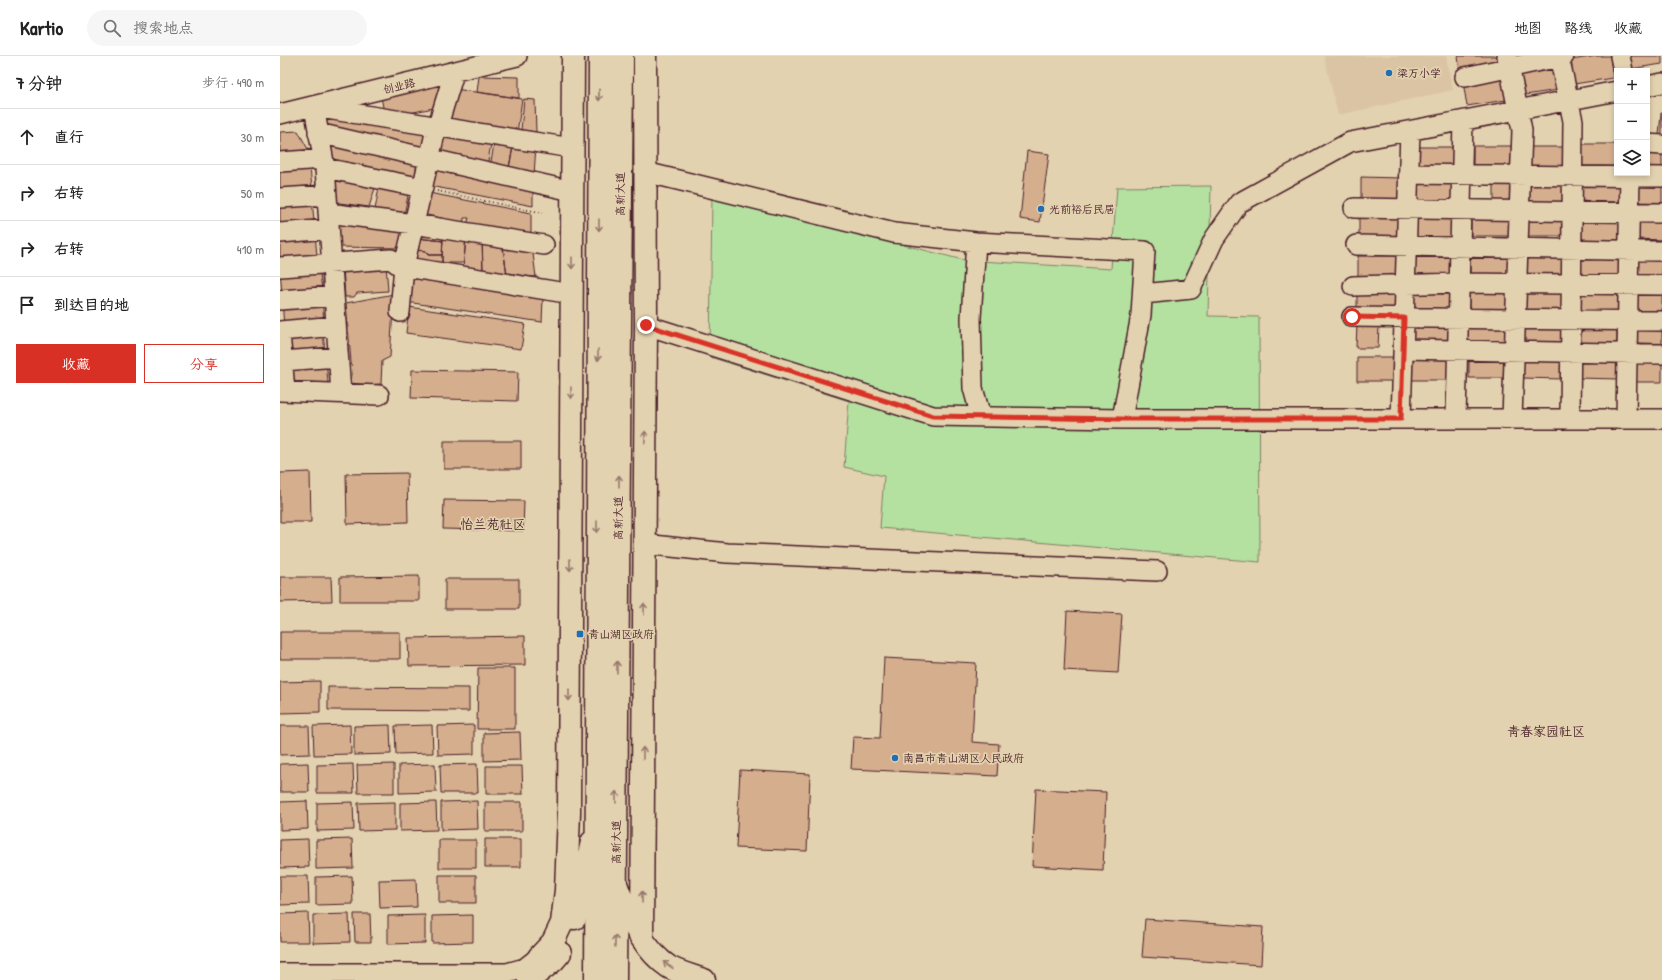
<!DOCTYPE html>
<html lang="zh">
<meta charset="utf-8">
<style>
body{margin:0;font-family:"Patrick Hand","LXGW WenKai TC",sans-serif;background:#f6f6f6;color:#222}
.controls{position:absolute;right:12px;top:12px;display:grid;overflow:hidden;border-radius:0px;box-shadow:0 2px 6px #0003}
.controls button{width:36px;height:36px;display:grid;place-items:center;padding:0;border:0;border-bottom:1px solid #e0e0e0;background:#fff;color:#222;font:20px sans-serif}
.stop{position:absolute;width:12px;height:12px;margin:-9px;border:3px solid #d93025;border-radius:50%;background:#fff}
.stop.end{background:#d93025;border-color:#fff;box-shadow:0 1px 4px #0008}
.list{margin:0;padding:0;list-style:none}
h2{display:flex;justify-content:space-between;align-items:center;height:52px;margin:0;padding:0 16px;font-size:17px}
h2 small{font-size:13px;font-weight:400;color:#767676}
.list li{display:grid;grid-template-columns:26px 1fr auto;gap:12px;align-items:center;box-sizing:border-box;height:56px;padding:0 16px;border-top:1px solid #e0e0e0}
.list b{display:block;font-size:15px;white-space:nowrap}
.list em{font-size:13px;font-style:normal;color:#767676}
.actions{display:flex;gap:8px;padding:12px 16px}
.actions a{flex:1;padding:9px 0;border:1px solid #d93025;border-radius:0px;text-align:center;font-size:14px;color:#d93025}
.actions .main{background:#d93025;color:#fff}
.icon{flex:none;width:22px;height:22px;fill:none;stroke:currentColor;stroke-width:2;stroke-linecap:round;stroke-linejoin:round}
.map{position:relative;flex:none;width:1382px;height:924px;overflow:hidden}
header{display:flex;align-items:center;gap:24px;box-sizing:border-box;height:56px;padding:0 20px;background:#fff;border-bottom:1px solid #e0e0e0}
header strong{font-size:19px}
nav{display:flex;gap:22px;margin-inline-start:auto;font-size:14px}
.search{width:280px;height:36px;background:#f6f6f6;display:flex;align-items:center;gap:10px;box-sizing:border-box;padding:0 14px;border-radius:22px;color:#767676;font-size:15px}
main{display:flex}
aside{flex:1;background:#fff}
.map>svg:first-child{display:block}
.built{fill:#dbc4a3}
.green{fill:#b4e1a0;stroke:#7f8066}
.building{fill:#d4ae8d;stroke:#4a1f2b}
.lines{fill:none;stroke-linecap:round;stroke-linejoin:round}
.minor-casing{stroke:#4a1f2b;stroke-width:22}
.major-casing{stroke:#4a1f2b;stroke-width:25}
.highway-casing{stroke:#4a1f2b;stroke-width:25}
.path{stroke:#4a1f2b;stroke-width:2;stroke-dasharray:1 3;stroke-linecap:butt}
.minor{stroke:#e3d2af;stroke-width:19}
.major{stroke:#e3d2af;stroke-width:22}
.highway{stroke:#e3d2af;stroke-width:22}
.oneway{stroke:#96786d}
.route{stroke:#d93025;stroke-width:5}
.poi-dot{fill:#1f6fb2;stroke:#e3d2af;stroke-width:1.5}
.labels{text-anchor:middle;stroke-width:3.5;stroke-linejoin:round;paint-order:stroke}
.poi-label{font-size:11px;fill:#4a1f2b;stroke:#e3d2af;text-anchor:start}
.street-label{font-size:11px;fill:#4a1f2b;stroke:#e3d2af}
.quarter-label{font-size:13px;fill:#4a1f2b;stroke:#e3d2af}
</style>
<header>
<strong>Kartio</strong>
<div class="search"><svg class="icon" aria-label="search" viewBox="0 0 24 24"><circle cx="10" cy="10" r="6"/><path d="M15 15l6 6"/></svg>搜索地点</div>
<nav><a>地图</a><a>路线</a><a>收藏</a></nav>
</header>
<main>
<aside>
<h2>7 分钟<small>步行 · 490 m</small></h2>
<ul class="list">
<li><svg class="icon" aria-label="ahead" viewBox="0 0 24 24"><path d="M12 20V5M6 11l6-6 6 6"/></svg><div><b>直行</b></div><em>30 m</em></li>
<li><svg class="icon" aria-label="right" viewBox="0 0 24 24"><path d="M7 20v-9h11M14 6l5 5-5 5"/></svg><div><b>右转</b></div><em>50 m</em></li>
<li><svg class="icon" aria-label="right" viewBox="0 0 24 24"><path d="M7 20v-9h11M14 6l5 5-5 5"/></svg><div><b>右转</b></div><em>410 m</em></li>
<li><svg class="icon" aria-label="arrive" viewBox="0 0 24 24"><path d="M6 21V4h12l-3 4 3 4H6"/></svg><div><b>到达目的地</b></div></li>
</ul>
<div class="actions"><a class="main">收藏</a><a>分享</a></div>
</aside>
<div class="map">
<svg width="1382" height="924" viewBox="0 0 1382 924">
<rect width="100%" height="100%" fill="#e3d2af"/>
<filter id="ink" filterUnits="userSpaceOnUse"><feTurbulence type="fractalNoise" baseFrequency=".025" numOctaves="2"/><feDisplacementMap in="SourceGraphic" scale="8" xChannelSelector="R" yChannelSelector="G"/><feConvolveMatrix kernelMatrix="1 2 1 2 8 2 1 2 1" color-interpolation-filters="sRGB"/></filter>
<g filter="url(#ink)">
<path class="built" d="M1044,0H1166L1173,34L1058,59Z"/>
<path class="green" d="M931,130L928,260L979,261L980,506L600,472L604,420L564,411L569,345L430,301L432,140L683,204L831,213L837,131Z"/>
<path class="building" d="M1178,0H1218L1220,11L1180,17Z
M1317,0H1330L1333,22L1294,28L1291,4Z
M1342,0H1382V8L1344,14Z
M1274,10L1278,34L1239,40L1235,16Z
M199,20L239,21V42L197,36Z
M1222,20L1226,44L1187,50L1183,26Z
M158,24L163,50L105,62L100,35Z
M175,33L242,43L237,77L170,67Z
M244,43L255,44L256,76L241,74Z
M41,57L152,73L146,96L44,73Z
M1381,57H1382V79H1379Z
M163,73L212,82L207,111L157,94Z
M18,75L29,95L0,98V76Z
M215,82L234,86L229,112H210Z
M45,83L138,103L134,124L50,108Z
M234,86L256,89L254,120L228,116Z
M1301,88H1337V113L1301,112Z
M1193,90H1233V115H1193Z
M1135,91H1174V115H1135Z
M1244,91H1284V116L1244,115Z
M747,95L769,98L760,166L740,163Z
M1367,96H1382V120L1367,117Z
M30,110L32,134L0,137V113Z
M152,111L253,128V150L150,130Z
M51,119L96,129L89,151L52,146Z
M1081,121L1121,122V146H1081Z
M1214,121L1232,122L1231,149L1214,148Z
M1246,121L1286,122L1285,146H1246Z
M1133,124H1172V148H1133Z
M1301,124H1340V148H1301Z
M1358,125L1382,126V150H1357Z
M99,131L129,135L124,159L95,154Z
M144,136L251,157V182L187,168L189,162H184L183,170L161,165L162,162L142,158Z
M32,142L34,166L0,170V145Z
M1191,155H1231L1230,180H1191Z
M1245,156H1284V180H1244Z
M1133,157H1173V182L1133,181Z
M1079,158L1119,159V183H1079Z
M1300,159H1340V184H1300Z
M1356,159H1382V184L1356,183Z
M55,164L122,170L121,192L55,191Z
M138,171L163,174V185L137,182Z
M35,177L37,201L0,205V180Z
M163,177L186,179L184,207H162Z
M186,181H202L203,217L183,214Z
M202,181L223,191L227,219L203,217Z
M137,182L163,185L162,199H148L146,195L135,194Z
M252,190L256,221L227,219L223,191Z
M135,194L146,195L148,199H162V207L159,211L132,204Z
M1190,197H1229V222H1190Z
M1244,198H1283V222H1244Z
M1299,198H1339V222H1299Z
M1132,199H1172V223H1132Z
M1078,200H1118V225H1078Z
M1355,201H1382V225H1355Z
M106,208L108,235L77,237L74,241H65L63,211Z
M39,210L42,234L2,238L0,213Z
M129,222L263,242L262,266L126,246Z
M1189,229H1229L1228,254H1189Z
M1243,230H1282V254H1243Z
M1298,230H1338V254H1298Z
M1131,231H1171V256H1131Z
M1077,233H1117V257H1077Z
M1354,233H1382V258H1354Z
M114,238L110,301L102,305L101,328L73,330L66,247Z
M42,242L44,266L4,270L2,245Z
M129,251L245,268L241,293L126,277Z
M1188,264H1228L1227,289H1188Z
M1242,265H1281V289H1242Z
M1297,265H1337V289H1297Z
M1130,266H1170V291L1130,290Z
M1077,268L1099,269L1098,292H1076Z
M1353,268H1382V293H1353Z
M43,274L45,298L6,302L3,277Z
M1189,298H1229L1228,322H1189Z
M1243,298H1282V323L1243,322Z
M1298,298H1338V323L1298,322Z
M1131,299H1171V324H1131Z
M1077,301H1117V325H1077Z
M1354,302H1382V326H1354Z
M46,303L48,327L9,331L7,307Z
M132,314L238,316L237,345L131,342Z
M164,385H241V413H164Z
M30,416L31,466H0V417Z
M127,417L128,466L67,468L66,418Z
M164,444L244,445L243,475L163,473Z
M139,520V545H60V521Z
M0,521H51L52,545L0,546Z
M165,523H239V553H165Z
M787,555L842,558L838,617L784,614Z
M0,576H120V603H0Z
M245,580V609L129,610L128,582Z
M604,602L696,607L692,686L719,688L717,720L571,713L573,681L600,682Z
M198,612H235V673H197Z
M40,625V656L0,657V626Z
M48,631L189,632V655L48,654Z
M70,669L71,698L34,699L33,670Z
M110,669L111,698L74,699V670Z
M152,669L153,697L116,698L115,670Z
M194,669V698L158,699L157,670Z
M0,670H29L30,698L0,699Z
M240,676L241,704L204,705V677Z
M28,707L29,736H0V708Z
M73,708L74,737H37V709Z
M114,708V737H78L77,709Z
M155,708L156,736L119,737V709Z
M197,708L198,737H161L160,709Z
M206,710H242L243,738H206Z
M460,714L530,718L527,795L456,792Z
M756,733L826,736L823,814L752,810Z
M27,745L28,773L0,774V746Z
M197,745L198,773L161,774V746Z
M73,746L74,774L37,775V747Z
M115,746V774L79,775L78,747Z
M156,746L157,774L120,775V747Z
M205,746H242V775H205Z
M28,783L29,811L0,812V784Z
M72,783L73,812L36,813V784Z
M205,783H241V811H205Z
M159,784H196V812H159Z
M159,819H196V847H159Z
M0,820H28L29,848L0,849Z
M72,820L73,848L36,849V821Z
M136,823L137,851L100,852L99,824Z
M28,857L29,886H0V858Z
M69,858L70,886L33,887V859Z
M74,858H90L91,886H75Z
M145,859V887L108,888V860Z
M193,859V886L152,887V860Z
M865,863L983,871L981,909L862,901Z"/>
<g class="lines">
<g class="minor-casing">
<path id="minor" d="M1227,0L1242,74L1232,363
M1279,0L1293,65L1290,363
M1340,0L1343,15
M1185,21L1284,0
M1367,30L1382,27
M0,58L237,0
M38,77L292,135
M1367,88L1382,89
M0,106L43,103
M45,112L143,132
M365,116L614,177L696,186L865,195L861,259L842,363
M1129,118L1382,121
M0,142L47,139
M1074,152L1382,157
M48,157L134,168L264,189
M0,177L49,173
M696,186L691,262L693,332L701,361
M1076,189L1382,195
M0,211L111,203L120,210L292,238
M1073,230L1179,227L1382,229
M863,238L911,233L934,183L959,147L1070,86L1337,35
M0,244L54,240
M120,256L124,210L154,82L174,17
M1072,261L1382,265
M366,269L653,360L842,363H1382
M0,275L56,270
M0,277L5,335
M1123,293L1382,298
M2,305L58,301
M0,335L99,339
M61,337L45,112L34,51L292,92
M1121,363L1130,75
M1176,363L1183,65
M1346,363L1350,117
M364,488L447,497L877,515
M0,917H227L245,912L259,901"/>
</g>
<g class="major-casing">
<path id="major" d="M336,828C346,856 363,894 389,911C399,917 413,920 424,924
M295,862L312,786
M362,880L366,269L365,0
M259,901L273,886L282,867L286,834L289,757L293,0
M249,924L273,905L280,897"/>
</g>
<g class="highway-casing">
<path id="highway" d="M316,924L320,0
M335,924L342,0"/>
</g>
<path class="path" d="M157,135L263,157"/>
<use href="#minor" class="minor"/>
<use href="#major" class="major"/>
<use href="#highway" class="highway"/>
</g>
<defs><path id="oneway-shaft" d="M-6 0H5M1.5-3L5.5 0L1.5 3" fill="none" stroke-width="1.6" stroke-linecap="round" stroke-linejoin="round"/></defs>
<g class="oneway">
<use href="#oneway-shaft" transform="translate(319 39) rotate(90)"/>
<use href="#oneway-shaft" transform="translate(319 169) rotate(90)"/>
<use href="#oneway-shaft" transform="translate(292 207) rotate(90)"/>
<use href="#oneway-shaft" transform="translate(318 299) rotate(90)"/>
<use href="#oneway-shaft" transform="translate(291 337) rotate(90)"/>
<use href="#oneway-shaft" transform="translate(365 381) rotate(-89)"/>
<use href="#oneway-shaft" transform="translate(339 425) rotate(-90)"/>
<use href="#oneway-shaft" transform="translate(317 471) rotate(90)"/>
<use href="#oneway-shaft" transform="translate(290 509) rotate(90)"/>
<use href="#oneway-shaft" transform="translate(364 553) rotate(-90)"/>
<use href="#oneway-shaft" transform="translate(337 611) rotate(-90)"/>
<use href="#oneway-shaft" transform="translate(289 639) rotate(90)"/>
<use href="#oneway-shaft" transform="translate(363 697) rotate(-90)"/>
<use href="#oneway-shaft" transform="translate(336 741) rotate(-90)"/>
<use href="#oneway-shaft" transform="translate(362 841) rotate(-90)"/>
<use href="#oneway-shaft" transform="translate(335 885) rotate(-90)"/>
<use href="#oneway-shaft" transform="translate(388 909) rotate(-145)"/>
</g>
</g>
<g class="lines" filter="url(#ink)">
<path class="route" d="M366,269L653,360L842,363H1121L1124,262L1072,261"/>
</g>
<g class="poi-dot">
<circle cx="1109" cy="17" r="4"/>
<circle cx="761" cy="153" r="4"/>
<rect x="296" y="574" width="8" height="8" rx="2"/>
<circle cx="615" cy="702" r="4"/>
</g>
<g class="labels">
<g class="poi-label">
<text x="1117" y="21">梁万小学</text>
<text x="769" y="157">光前裕后民居</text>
<text x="308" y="582">青山湖区政府</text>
<text x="623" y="706">南昌市青山湖区人民政府</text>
</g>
<g class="street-label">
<text transform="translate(119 30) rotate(-14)" y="4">创业路</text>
<text transform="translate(340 138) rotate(-90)" y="4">高新大道</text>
<text transform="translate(338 462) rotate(-90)" y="4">高新大道</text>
<text transform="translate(336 786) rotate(-90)" y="4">高新大道</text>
</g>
<g class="quarter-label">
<text x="213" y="473">怡兰苑社区</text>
<text x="1266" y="680">青春家园社区</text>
</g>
</g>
</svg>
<div class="controls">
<button>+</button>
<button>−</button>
<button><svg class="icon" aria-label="layers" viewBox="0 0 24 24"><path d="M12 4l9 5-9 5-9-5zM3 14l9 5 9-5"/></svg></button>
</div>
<div class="stop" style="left:1072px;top:261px"></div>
<div class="stop end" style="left:366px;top:269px"></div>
</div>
</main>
